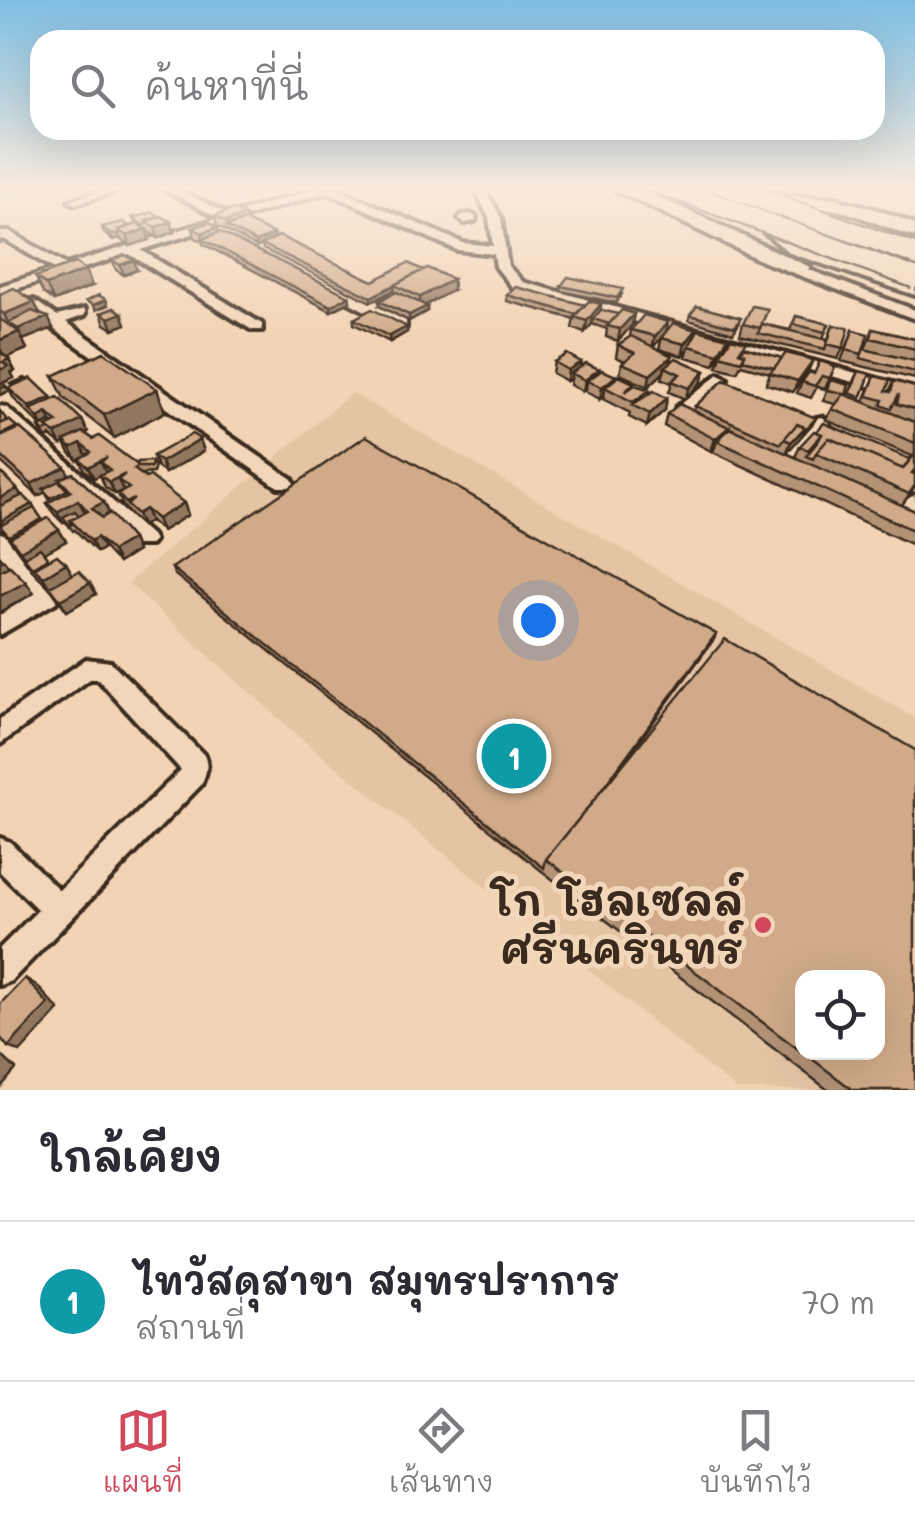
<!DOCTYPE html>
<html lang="th">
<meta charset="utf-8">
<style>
body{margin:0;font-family:Mali,"Playpen Sans Thai",sans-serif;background:#f7f7f7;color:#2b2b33}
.controls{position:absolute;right:30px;bottom:30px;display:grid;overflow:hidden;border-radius:20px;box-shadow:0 10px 40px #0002}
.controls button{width:90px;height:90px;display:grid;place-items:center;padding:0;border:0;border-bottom:2px solid #e1e1e2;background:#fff;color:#2b2b33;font:50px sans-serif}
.you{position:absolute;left:538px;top:620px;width:35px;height:35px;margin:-25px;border:8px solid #fff;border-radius:50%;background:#1a73e8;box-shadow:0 0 0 15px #1a73e833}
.badge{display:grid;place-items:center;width:65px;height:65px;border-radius:50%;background:#d1495b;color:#fff;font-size:32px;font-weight:700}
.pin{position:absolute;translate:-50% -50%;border:5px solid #fff;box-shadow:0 2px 10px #0006}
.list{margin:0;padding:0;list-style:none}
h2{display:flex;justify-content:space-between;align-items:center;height:130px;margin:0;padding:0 40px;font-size:42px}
h2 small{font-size:32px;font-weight:400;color:#7c7c81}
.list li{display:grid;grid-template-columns:65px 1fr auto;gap:30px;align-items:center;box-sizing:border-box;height:160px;padding:0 40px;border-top:2px solid #e1e1e2}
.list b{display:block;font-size:38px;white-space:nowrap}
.list p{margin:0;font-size:32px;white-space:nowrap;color:#7c7c81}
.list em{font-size:32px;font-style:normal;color:#7c7c81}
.icon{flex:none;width:55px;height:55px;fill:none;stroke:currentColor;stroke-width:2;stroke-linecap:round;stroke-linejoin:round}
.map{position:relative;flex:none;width:915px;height:1090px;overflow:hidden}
.search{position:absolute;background:#fff;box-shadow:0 10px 40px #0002;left:30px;right:30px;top:30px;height:110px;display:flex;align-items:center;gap:25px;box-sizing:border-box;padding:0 35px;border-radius:30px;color:#7c7c81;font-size:38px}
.sheet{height:290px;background:#fff}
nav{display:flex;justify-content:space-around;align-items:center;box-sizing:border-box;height:140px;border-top:2px solid #e1e1e2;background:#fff;font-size:28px;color:#7c7c81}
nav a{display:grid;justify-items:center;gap:5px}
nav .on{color:#d1495b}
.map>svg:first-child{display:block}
.built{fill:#e5c4a4;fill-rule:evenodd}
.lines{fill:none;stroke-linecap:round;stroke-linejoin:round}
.canal{fill:#7fcedc;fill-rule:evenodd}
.minor-casing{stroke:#3b2a1e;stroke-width:8}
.highway-casing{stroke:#3b2a1e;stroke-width:8}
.minor{fill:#f2d6b9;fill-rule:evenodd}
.highway{fill:#f2d6b9;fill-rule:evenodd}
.highway-bridge-casing{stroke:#3b2a1e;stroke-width:24;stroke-linecap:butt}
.highway-bridge{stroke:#f2d6b9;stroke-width:19}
.wall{fill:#b39276;stroke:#3b2a1e;stroke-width:2.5}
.shaded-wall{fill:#927760;stroke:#3b2a1e;stroke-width:2.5}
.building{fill:#d0aa89;stroke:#3b2a1e;stroke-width:2.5}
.poi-dot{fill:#d1495b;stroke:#f2d6b9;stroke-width:4}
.labels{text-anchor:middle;stroke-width:10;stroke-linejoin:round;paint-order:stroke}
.near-poi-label{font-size:42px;font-weight:bold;fill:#3b2a1e;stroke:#f2d6b9;text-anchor:end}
</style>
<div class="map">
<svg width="915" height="1090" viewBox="0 0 915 1090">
<rect width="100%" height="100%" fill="#f2d3b4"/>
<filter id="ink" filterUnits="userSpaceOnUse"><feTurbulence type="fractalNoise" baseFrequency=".01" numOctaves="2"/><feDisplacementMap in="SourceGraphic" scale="20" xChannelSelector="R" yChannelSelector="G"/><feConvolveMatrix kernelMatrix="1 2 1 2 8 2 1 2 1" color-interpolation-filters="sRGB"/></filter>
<g filter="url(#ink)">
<path class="built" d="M352,393L915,718V1090H737L296,734L128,583ZM802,978H878V1052H802Z"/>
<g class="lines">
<path class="canal" d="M19,189H29L0,200V195Z"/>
<g class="minor-casing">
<path id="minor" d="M108,189H124L75,204L69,201Z
M164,189H177L230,215L315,189H337L463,243L493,246L489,218L475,189H485L501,218L508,266L523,282L915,389V399L513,288L496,267L494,254L457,250L327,192L220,225L366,300L414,277H424V283L376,306L406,321V327H396L209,229L141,250L262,324V330H252L129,254L0,294V286L54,269L4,239L0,240V232H10L66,265L219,218Z
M614,189H627L770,255L915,310V319L762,261Z
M763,189L782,195L837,198L843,201L837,204L781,201L759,194V190Z
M470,214L476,217L475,221L465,223L459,219L462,215Z
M24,300H34L57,316L85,309V315L66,322L292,479L294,483L292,487H278L48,325L24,306Z
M719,374L727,379L725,382L693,411L705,417V425H693L676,416V408Z
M0,406L6,407L151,535L154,540L151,545H137L0,420Z
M822,417L830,422L828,426L793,466H781L778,462L781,458L816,418Z
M915,495V516L905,522L898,520L895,515C900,507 906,498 915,495Z
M0,533L7,535L59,596L56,602L0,635V615L34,594L0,554Z
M86,659L111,662L204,755C209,766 206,774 201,785L11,981L0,985V948L38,910L0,872V838L10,842L59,890L181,770L98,679H90L0,744V719Z"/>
</g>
<g class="highway-casing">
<path id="highway" d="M620,189H641L810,267L807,271H793Z
M823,198C856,202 885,211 915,225V237C868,224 828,191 779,220L781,230L804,245L915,282V295L790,253L764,232V214L780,205Z"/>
</g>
<use href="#minor" class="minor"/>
<use href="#highway" class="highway"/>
<g class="highway-bridge-casing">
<path id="highway-bridge" d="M675,189L915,278
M733,189L915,254"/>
</g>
<use href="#highway-bridge" class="highway-bridge"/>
</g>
<path class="wall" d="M215,216L246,221L274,234L275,238L373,281L453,290L425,305L427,306V311L409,321L380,306L379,301L394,293V290L371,302L263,249L262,245L257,247L217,226Z
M133,218L174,232L158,238L149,232L148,229H146L149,240L130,246L121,240L120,238L112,240L104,233L102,227L129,226L136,224Z
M218,227L219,232L349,296L350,302L331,311L203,244L202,241L195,238L193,228Z
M112,260L137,270L124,275L116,270Z
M36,277L92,286L54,301L43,293Z
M561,286L622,294L616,303L561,291Z
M0,294L34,302L40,314L53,328L22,340L27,349L7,357L15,371L11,372L14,378L3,383L10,391L0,395Z
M507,295L585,305L601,304V310L632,325L618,341L606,337L607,329L592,324L585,332L572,328L574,319L507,301Z
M101,313H122L126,324L113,329L105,324Z
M690,315L739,324L733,333L689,320Z
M796,316L829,324L823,338L828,339L833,325L843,348L838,359L740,335L743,324H763L790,330Z
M354,319L407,327V332L390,342L354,324Z
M668,322L666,332L696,330L695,337L724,349L744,347L808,371L793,392L766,384L770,373L741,365L737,372L717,367L722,353L714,365L686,357L689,347L682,356L659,349L662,337L653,347L672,356L670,363L705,371L701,382L685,399L669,392L672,383L662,379L664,372L648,387L620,374L622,363L625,361L616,357L618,345L630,337L631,330Z
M873,329L915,339V379L841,361L853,330L865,349Z
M554,362L581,366L616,376L615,380L634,383L633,387L650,390L649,394L665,410L647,426L629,417L630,413L603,399L604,395L600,399L586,392V389L583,391L570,385L571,379L567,381L552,373Z
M835,366L825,389L817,387L811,398L797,393L802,382L814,374Z
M859,371L870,374L860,400L864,401L875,376L886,391L889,392L894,381L915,387V486L902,505L915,511V546L713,452L715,447L711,451L664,426L667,414L694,411L695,406L816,418L813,423L786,453L795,457L800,446L910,459L912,456L826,420L835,404L823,401L831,380L848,395Z
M53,376L165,412L114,438L64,398Z
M8,388L51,397L52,400L82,420L88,432L85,433L93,439L138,465L152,461L155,467L153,473L142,474L143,476L184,503L188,515L162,531L150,521L142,526L132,517L123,506L118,494L124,491L123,490L115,494L105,487L100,475L106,472L94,478L84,470L79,459L77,460L70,453L65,443L61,445L50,436L47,438L42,433L39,427L41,426L14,399Z
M0,411L7,420L69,475L104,502L109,513L132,539L137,551L118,563L104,548L97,552L75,530L73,531L66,522L63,523L54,514L47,503L50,501L45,492L38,496L0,461Z
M204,451L165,473L158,468L153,456Z
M0,472L17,489L22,496L32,504L43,521L59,530L66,541L44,553L49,559L66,563L72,574L90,583L96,594L67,611L50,588L31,569L0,526Z
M172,568L714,639L612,778L915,1090H828L543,872L174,574Z"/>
<path class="shaded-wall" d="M245,215L247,225L228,227L226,222Z
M171,222L174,232L158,238L155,227Z
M218,227L220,237L204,241L202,233Z
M146,229L149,240L130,246L127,236Z
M119,233L120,238L112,240L111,235Z
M274,234L275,240L257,247L256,242Z
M134,260L137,270L124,275L120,265Z
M86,270L92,286L54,301L46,285Z
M453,279V290L420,308V297Z
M394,285V290L371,302V297Z
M349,296L350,302L331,311V306Z
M106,300L108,305L96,310L93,305Z
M34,302L42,318L9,323L12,331L4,314Z
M601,304L600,315L593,319L592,324L585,332L587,321Z
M427,306V311L409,321V315Z
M122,313L126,324L113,329L109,318Z
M634,314L632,325L618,341L620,329Z
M48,317L53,328L23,340L18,329Z
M668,322L666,333L652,348L655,336Z
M407,327V332L390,342L389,336Z
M696,330L694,341L682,356L685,344Z
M19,332L27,349L5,358L0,348V340Z
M728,338L724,349L714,365L718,354Z
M672,356L669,367H665L664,372L648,387L650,375Z
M9,359L15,371L11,372L14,378L0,384V370L3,362Z
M813,360L808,371L793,392L798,381Z
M581,362L580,373H571V379L567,381L568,370Z
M599,369L597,380L587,381L586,389L583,391L585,380Z
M705,371L701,382L685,399L689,388Z
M616,376L614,388L605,387L604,395L600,399L602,387Z
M6,386L10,391L0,395V388Z
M157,389L165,412L114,438L104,415Z
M51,397L56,408L31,411L29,407Z
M667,398L665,410L647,426L650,414Z
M47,413L53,425L44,430L38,418Z
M816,418L813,423L786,454L791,442Z
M82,420L88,432L61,445L55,434Z
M729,427L725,439L717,441L715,447L711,451L715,439Z
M200,439L204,451L165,473L161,462Z
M81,443L86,455L77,460L71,448Z
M107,457L101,462L106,472L94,478L88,467Z
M65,467L71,478L59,479L62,483L38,496L31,484Z
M125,474L118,480L123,490L115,494L109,482Z
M17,489L28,506L0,520V498Z
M78,500L85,512L67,522L63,517L66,522L63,523L57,512Z
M104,502L109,513L98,520L92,508Z
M184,503L188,515L162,531L157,519Z
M32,504L39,516L8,532L1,521Z
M145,509L150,521L142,526L137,514Z
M59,530L66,541L28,562L20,551Z
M97,537L104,548L97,552L91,541Z
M132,539L137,551L118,563L112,551Z
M4,560L12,571L0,578V562Z
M66,563L73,575L50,588L43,577Z
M26,582L34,593L0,612V596Z
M90,583L96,594L67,611L60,600Z
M716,634L714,639L550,862L549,861Z
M25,978L36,985L59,1010L20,1052L8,1047Z
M0,1054L16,1069L0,1088Z"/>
<path class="building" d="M233,209L245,215L226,222L215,216Z
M153,212L160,217L146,221L147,224L143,225L133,218Z
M161,216L171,222L155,227L146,221Z
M244,220L274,234L256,242L227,227Z
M123,222L129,226L118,230L119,233L111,235L102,227Z
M209,222L218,227L202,233L193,228Z
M137,224L146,229L127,236L118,230Z
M220,232L349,296L331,306L202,239Z
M279,236L373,281L408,263L423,270L371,297L262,244Z
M125,255L134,260L120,265L112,260Z
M75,263L86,270L46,285L36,277Z
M427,268L453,279L420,297L394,285Z
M568,277L623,289L617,298L561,286Z
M516,287L585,305L576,314L507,295Z
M14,288L34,302L4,314L0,311V294Z
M397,292L427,306L409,315L379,301Z
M99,295L106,300L93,305L86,301Z
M589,301L601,304L587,321L574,317Z
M697,306L741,318L735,327L690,315Z
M752,306L768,309L760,328L743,324Z
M114,308L122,313L109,318L101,313Z
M372,309L407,327L389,336L354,319Z
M601,310L618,314L609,324L593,319Z
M622,310L634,314L620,329L607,326Z
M32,311L48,317L18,329L9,323Z
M644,315L668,322L655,336L631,330Z
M796,316L829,324L825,332L793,324Z
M0,319L19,332L0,340Z
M673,323L696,330L685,344L661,338Z
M762,324L828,340L825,349L758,333Z
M833,325L849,328L843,348L827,344Z
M873,329L915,339V349L871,338Z
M698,330L728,338L718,354L689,346Z
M853,330L868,334L862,354L846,350Z
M631,336L672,356L650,375L622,363L635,353L618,345Z
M731,338L746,342L739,352L745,354L741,361L720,355Z
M744,347L782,358L774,368L743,360L745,354L741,353Z
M864,349L915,361V372L860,358Z
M0,352L9,359L3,362L8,366L0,370Z
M104,352L157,389L104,415L53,376Z
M786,353L813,360L798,381L770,373Z
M567,354L581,362L568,370L554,362Z
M676,358L705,371L689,388L672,381L680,374L665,367Z
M820,361L835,366L830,378L822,376L815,386L802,382L809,372L814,374Z
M586,363L599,369L585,380L571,373Z
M602,370L616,376L602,387L587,381Z
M859,371L870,374L861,398L850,393Z
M619,376L634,383L625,392L635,385L650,390L633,402L605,387Z
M875,376L890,380L886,391L891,392L894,381L915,387V409L897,404L899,394L891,409L881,405L883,400L867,396Z
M25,378L27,380L12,386L10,384Z
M31,378L51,397L29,407L8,388Z
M724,380L816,418L803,432L805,427L797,424L784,439L781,444L695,406Z
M831,380L849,385L846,395L915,422V443L832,409L844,394L828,390Z
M654,391L667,398L650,414L632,405Z
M58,397L82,420L55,434L46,427L57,422L47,413L38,418L30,410Z
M679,404L729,427L715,439L667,414Z
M9,420L17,427L0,435V424Z
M50,422L53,424L46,427L48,430L44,432L39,427Z
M824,423L910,459L903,469L829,438L816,453L813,459L806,456L819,440L822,434L816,432Z
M797,424L805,427L791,442L784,439Z
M20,428L65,467L31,484L0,455V437Z
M730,428L915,511V531L717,441Z
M814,431L822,434L808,450L800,446Z
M83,432L93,439L99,436L139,466L134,469L146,478L150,476L184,503L157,519L145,509L137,514L127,505L134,499L126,503L118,494L129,488L118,480L125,474L109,482L100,475L110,470L101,462L107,457L88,467L79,459L91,452L81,443L71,448L64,441Z
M192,434L200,439L161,462L153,456Z
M366,436L716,634L592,803L546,859L544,868L172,568Z
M829,438L903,469L915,454V469L912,473L915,474V485L909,494L816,453Z
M152,461L151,467H137L138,462Z
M0,472L17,489L0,498Z
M73,473L104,502L92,508L102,518L110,513L132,539L112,551L97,537L91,541L70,520L88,511L78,500L57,512L47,503L71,491L59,479Z
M59,481L67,490L51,498L43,489Z
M23,495L32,504L1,521L0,506Z
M34,508L42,519L9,536L0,526Z
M75,511L79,516L70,520L72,524L70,525L63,517Z
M48,518L59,530L20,551L10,538Z
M40,548L48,558L32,567L24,557Z
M57,555L66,563L43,577L34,568Z
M10,566L26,582L0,596V571Z
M79,571L90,583L60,600L50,587Z
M725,639L915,750V1090H853L803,1052H878V978H802V1052L546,859Z
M25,978L48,1004L8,1047L0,1037V1004Z"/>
</g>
<linearGradient id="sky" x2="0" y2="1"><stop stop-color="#7ebee3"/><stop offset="0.55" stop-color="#f9ebdd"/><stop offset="1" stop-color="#f9ebdd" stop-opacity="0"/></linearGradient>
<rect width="915" height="341" fill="url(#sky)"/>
<circle class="poi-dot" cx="763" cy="925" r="10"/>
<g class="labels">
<g class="near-poi-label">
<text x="743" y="916">โก โฮลเซลล์<tspan x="743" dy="48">ศรีนครินทร์</tspan></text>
</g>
</g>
</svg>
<div class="controls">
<button><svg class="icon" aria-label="locate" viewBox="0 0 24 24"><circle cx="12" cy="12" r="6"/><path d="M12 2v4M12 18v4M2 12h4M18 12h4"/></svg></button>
</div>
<div class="you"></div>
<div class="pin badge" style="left:514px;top:756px;background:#0f9aa8">1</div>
<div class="search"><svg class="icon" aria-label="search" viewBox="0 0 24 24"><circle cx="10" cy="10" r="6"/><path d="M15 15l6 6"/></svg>ค้นหาที่นี่</div>
</div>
<section class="sheet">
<h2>ใกล้เคียง<small></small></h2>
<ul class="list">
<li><span class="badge" style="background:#0f9aa8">1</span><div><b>ไทวัสดุสาขา สมุทรปราการ</b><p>สถานที่</p></div><em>70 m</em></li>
</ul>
</section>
<nav>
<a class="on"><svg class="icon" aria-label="map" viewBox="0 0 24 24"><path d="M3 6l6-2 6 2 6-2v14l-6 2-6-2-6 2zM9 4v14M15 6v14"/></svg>แผนที่</a>
<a><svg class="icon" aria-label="directions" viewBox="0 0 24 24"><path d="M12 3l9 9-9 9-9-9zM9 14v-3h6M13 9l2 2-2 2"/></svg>เส้นทาง</a>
<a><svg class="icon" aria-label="saved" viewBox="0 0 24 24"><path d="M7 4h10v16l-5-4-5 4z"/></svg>บันทึกไว้</a>
</nav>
